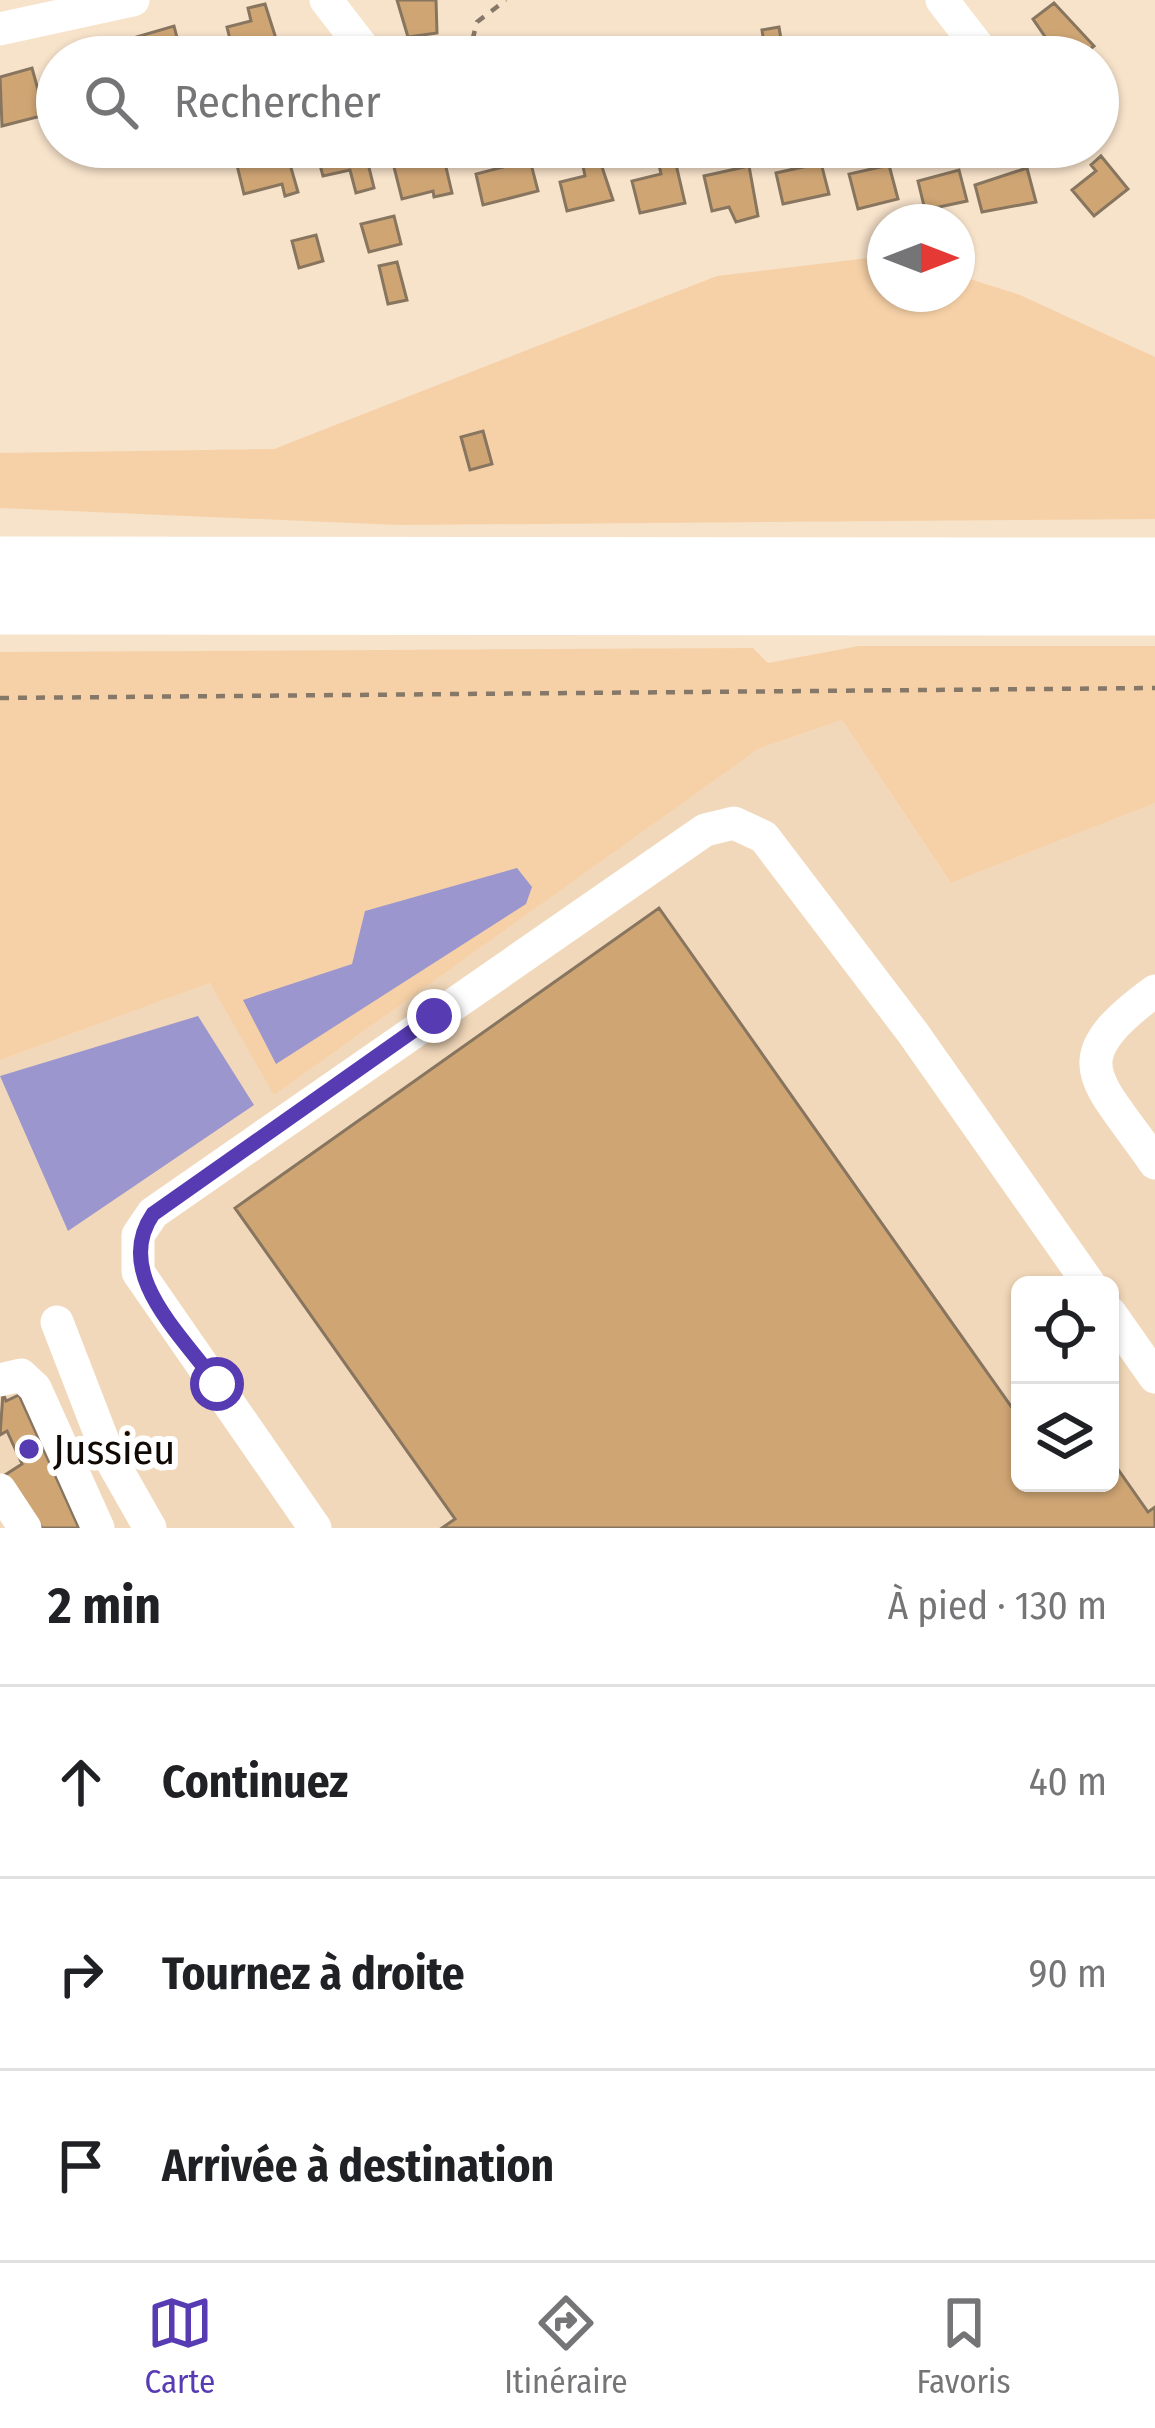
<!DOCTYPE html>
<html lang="fr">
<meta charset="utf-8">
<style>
body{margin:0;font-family:"Fira Sans Condensed",sans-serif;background:#f6f6f6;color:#202124}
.controls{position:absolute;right:36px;bottom:36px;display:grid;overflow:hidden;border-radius:18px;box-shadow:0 3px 9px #0004}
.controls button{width:108px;height:108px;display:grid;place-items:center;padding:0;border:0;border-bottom:3px solid #e0e0e0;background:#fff;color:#202124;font:60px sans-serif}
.compass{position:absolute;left:867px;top:204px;width:108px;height:108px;border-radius:50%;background:#fff;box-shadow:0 3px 9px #0004;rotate:90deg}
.stop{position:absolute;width:36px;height:36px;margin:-27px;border:9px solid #573bb3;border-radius:50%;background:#fff}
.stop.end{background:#573bb3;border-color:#fff;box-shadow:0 3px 12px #0008}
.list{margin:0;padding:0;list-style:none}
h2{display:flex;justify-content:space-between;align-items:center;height:156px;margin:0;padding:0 48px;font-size:51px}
h2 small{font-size:39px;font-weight:400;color:#757577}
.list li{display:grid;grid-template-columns:78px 1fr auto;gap:36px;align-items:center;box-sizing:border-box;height:192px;padding:0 48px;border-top:3px solid #e0e0e0}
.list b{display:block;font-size:45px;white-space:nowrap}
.list em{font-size:39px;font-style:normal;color:#757577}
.icon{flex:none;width:66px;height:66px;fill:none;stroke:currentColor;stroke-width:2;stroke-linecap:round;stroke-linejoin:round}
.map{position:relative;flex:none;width:1155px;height:1528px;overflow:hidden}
.search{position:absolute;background:#fff;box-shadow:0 3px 9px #0004;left:36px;right:36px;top:36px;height:132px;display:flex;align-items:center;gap:30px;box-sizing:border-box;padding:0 42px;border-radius:66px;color:#757577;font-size:45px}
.sheet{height:732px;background:#fff}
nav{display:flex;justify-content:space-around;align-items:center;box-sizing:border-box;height:168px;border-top:3px solid #e0e0e0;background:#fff;font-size:33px;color:#757577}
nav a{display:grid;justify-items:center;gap:6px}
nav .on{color:#573bb3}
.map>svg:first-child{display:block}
.built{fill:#f2d8ba;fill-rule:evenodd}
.green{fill:#f6d1a7}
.water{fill:#9b96ce}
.building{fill:#cfa574;stroke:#87755f;stroke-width:3}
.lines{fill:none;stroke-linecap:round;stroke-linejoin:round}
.path{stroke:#867868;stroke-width:4.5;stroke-dasharray:9 9;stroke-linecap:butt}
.minor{stroke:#fff;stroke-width:33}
.highway{stroke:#fff;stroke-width:51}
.route{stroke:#573bb3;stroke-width:15}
.poi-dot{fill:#573bb3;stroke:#fff;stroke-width:4.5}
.labels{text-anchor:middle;stroke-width:12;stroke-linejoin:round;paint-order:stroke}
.poi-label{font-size:42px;fill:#110a04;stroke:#fff;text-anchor:start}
</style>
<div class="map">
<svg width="1155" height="1528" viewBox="0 0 1155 1528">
<rect width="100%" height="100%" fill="#f7e2ca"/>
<path class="built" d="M842,720L951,883L1155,803V1528H0V1060L210,983L219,997L758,749ZM1020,1285H1110V1483H1020Z"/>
<path class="green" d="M885,256V294H957V275L1020,295L1155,357V519L399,525L0,508V453L274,449L717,276Z
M859,646H1155V803L951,883L842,720L758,749L274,1095L210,983L0,1060V652L753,648L768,663Z"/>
<path class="water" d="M517,868L532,887L526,904L276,1064L243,1000L352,964L365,911Z
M198,1016L254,1105L68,1231L0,1076Z"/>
<path class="building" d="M397,0H436L437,33L408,37Z
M1054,3L1094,46L1080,57H1059L1033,19Z
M265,4L278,45L234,56L227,27L251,21L248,8Z
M174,26L182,57H130L126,40Z
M779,27L784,57H736L765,50L762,30Z
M544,41L547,57H491L507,47Z
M32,68L45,115L2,126L0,77Z
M285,147L298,192L285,196L282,184L244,194L235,157Z
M315,147H364L374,188L356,193L350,170L323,176Z
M389,147H421L423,155L442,150L452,193L434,197L433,191L402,199Z
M1101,156L1128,189L1094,216L1072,190L1096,171L1091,165Z
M530,160L538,191L483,205L476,174Z
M675,160L685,203L640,213L632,181L661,174L659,165Z
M600,161L613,200L567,211L560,182L585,176L583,166Z
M821,163L829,194L783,204L776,173Z
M889,165L898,199L858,209L849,174Z
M749,166L758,216L736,222L729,207L712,211L704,176Z
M1027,168L1036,202L982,212L975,185Z
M959,170L967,201L925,210L918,181Z
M394,216L401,244L369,252L361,224Z
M316,235L323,261L299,268L292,241Z
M397,262L407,300L388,304L379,266Z
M483,431L492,464L470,470L461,437Z
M659,908L1020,1419V1483H1110V1458L1148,1512L1155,1507V1528H442L455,1519L235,1208Z
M3,1393L6,1401L19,1395L79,1528H42L5,1475L22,1464L7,1431L0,1435Z"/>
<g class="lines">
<path class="path" d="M468,57L477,22L506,0
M0,698L1155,688"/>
<path class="minor" d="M326,0L370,57
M942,0L986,57
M0,29L133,0
M1155,991C1057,1062 1098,1079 1155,1163
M1110,1313L1155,1377
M57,1322L108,1454L150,1528
M0,1380L21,1375L35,1388L98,1528
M0,1490L25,1528
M315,1528L138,1272V1235L153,1213L705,830L734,823L764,837L913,1033L1090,1285"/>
<path class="highway" d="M0,562L1155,563
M0,609L1155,610"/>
</g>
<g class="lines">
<path class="route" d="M217,1384C181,1334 112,1273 153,1214L434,1016"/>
</g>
<circle class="poi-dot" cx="29" cy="1449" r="12"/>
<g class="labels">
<g class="poi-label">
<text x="53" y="1464">Jussieu</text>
</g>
</g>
</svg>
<div class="controls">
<button><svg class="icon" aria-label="locate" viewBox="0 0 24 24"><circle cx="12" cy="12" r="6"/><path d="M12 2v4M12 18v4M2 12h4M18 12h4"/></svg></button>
<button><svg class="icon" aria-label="layers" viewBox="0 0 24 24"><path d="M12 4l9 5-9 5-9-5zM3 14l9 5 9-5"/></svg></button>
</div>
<svg class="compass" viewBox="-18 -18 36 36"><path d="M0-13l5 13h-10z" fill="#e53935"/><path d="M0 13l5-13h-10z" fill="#757577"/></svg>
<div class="stop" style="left:217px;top:1384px"></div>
<div class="stop end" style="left:434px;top:1016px"></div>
<div class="search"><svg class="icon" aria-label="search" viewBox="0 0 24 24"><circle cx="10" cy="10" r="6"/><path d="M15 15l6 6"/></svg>Rechercher</div>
</div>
<section class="sheet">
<h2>2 min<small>À pied · 130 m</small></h2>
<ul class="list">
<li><svg class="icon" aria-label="ahead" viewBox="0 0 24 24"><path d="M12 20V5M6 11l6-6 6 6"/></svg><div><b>Continuez</b></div><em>40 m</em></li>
<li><svg class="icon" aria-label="right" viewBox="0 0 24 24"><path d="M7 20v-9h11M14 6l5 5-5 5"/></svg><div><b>Tournez à droite</b></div><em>90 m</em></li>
<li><svg class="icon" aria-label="arrive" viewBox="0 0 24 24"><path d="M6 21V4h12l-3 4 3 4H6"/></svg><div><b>Arrivée à destination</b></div></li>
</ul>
</section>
<nav>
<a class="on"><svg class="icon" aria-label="map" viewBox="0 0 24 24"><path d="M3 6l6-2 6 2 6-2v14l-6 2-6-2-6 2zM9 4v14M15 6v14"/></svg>Carte</a>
<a><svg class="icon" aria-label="directions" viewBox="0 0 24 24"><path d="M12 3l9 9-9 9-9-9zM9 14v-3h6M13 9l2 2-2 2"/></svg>Itinéraire</a>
<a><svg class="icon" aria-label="saved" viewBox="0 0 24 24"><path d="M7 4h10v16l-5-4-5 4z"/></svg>Favoris</a>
</nav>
